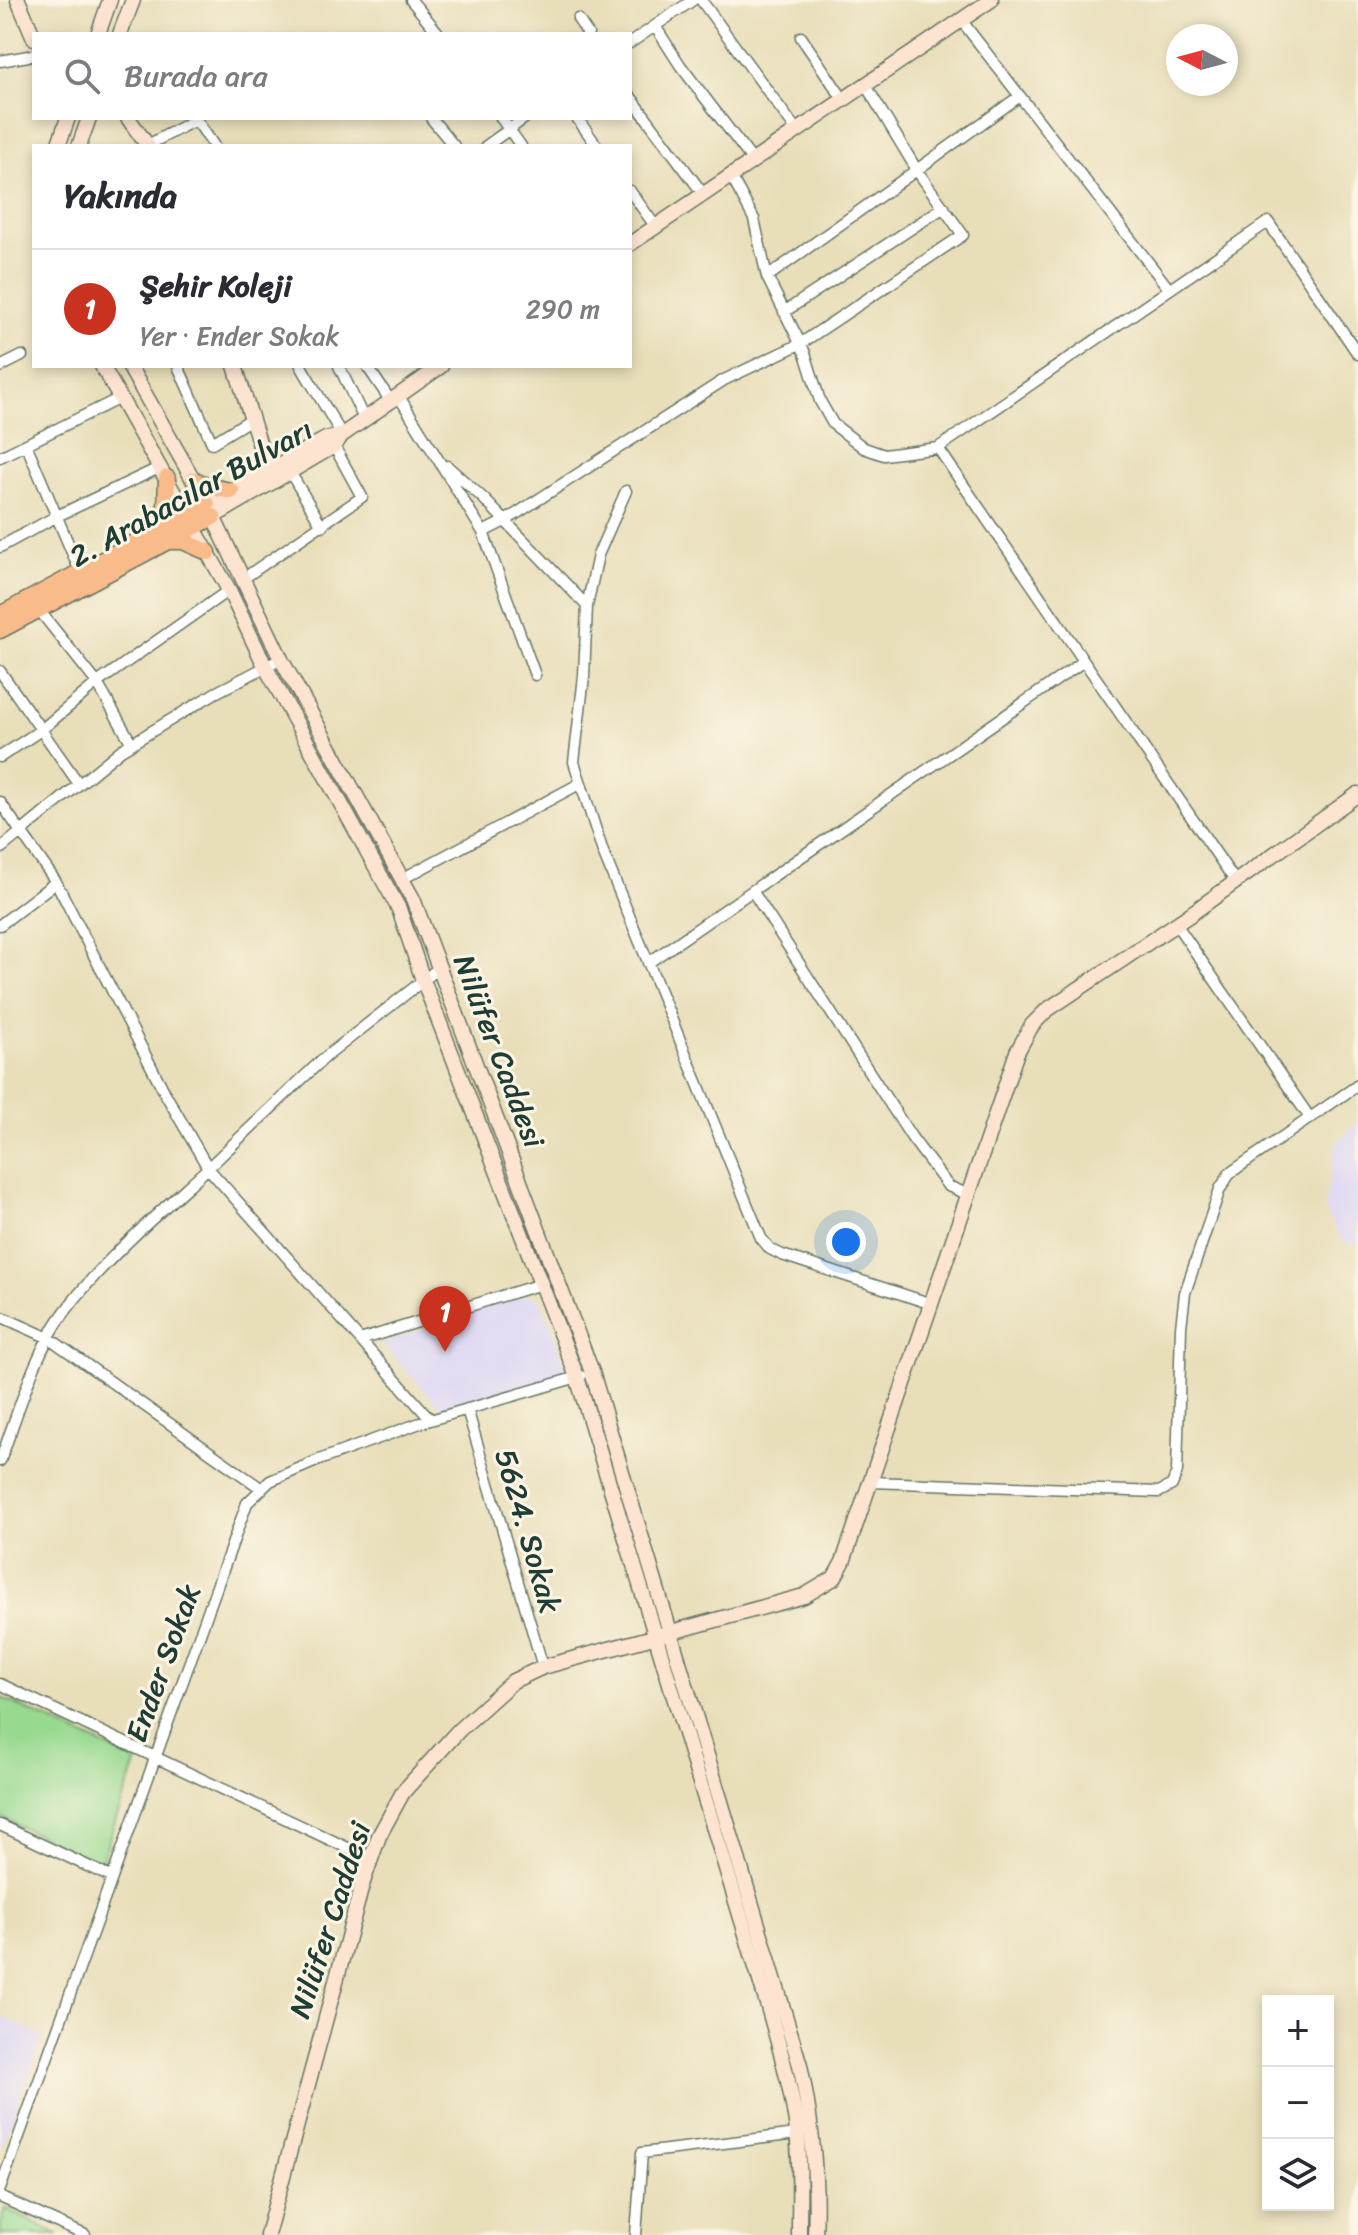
<!DOCTYPE html>
<html lang="tr">
<meta charset="utf-8">
<style>
body{margin:0;font-family:Sriracha,sans-serif;background:#f7f7f7;color:#2b2b33}
.controls{position:absolute;right:24px;bottom:24px;display:grid;overflow:hidden;border-radius:0px;box-shadow:0 4px 12px #0003}
.controls button{width:72px;height:72px;display:grid;place-items:center;padding:0;border:0;border-bottom:2px solid #e1e1e2;background:#fff;color:#2b2b33;font:40px sans-serif}
.compass{position:absolute;left:1166px;top:24px;width:72px;height:72px;border-radius:50%;background:#fff;box-shadow:0 4px 12px #0003;rotate:276deg}
.you{position:absolute;left:846px;top:1242px;width:28px;height:28px;margin:-20px;border:6px solid #fff;border-radius:50%;background:#1a73e8;box-shadow:0 0 0 12px #1a73e833}
.badge{display:grid;place-items:center;width:52px;height:52px;border-radius:50%;background:#c8321e;color:#fff;font-size:26px;font-weight:700}
.pin{position:absolute;translate:-50% -66px;filter:drop-shadow(0 2px 4px #0008)}
.pin::after{content:'';position:absolute;top:42px;width:28px;height:24px;background:inherit;clip-path:polygon(0 0,100% 0,50% 100%)}
.list{margin:0;padding:0;list-style:none}
h2{display:flex;justify-content:space-between;align-items:center;height:104px;margin:0;padding:0 32px;font-size:34px}
h2 small{font-size:26px;font-weight:400;color:#7c7c81}
.list li{display:grid;grid-template-columns:52px 1fr auto;gap:24px;align-items:center;box-sizing:border-box;height:120px;padding:0 32px;border-top:2px solid #e1e1e2}
.list b{display:block;font-size:30px;white-space:nowrap}
.list p{margin:0;font-size:26px;white-space:nowrap;color:#7c7c81}
.list em{font-size:26px;font-style:normal;color:#7c7c81}
.icon{flex:none;width:44px;height:44px;fill:none;stroke:currentColor;stroke-width:2;stroke-linecap:round;stroke-linejoin:round}
.map{position:relative;flex:none;width:1358px;height:2235px;overflow:hidden}
.search{position:absolute;background:#fff;box-shadow:0 4px 12px #0003;left:32px;top:32px;width:600px;height:88px;display:flex;align-items:center;gap:20px;box-sizing:border-box;padding:0 28px;border-radius:0px;color:#7c7c81;font-size:30px}
.panel{position:absolute;background:#fff;box-shadow:0 4px 12px #0003;left:32px;top:144px;width:600px;height:224px;border-radius:0px}
.map>svg:first-child{display:block}
.built{fill:#dcd6f6}
.green{fill:#98d990;stroke:#5c8b62;stroke-width:2}
.lines{fill:none;stroke-linecap:round;stroke-linejoin:round}
.street-casing{stroke:#657563;stroke-width:13}
.secondary-casing{stroke:#657563;stroke-width:17}
.primary-casing{stroke:#657563;stroke-width:19}
.street{stroke:#fff;stroke-width:10}
.secondary{stroke:#fde4d1;stroke-width:14}
.primary{stroke:#fabb8b;stroke-width:16}
.labels{text-anchor:middle;stroke-width:6;stroke-linejoin:round;paint-order:stroke}
.street-label{font-size:30px;fill:#1f3d34;stroke:#fcf5e5}
</style>
<div class="map">
<svg width="1358" height="2235" viewBox="0 0 1358 2235">
<rect width="100%" height="100%" fill="#fcf5e5"/>
<filter id="ink" filterUnits="userSpaceOnUse"><feTurbulence type="fractalNoise" baseFrequency=".0125" numOctaves="2"/><feDisplacementMap in="SourceGraphic" scale="16" xChannelSelector="R" yChannelSelector="G"/><feConvolveMatrix kernelMatrix="1 2 1 2 8 2 1 2 1" color-interpolation-filters="sRGB"/></filter>
<filter id="wash" filterUnits="userSpaceOnUse"><feTurbulence type="fractalNoise" baseFrequency=".006" numOctaves="4" result="noise"/><feDisplacementMap in="SourceGraphic" scale="32" xChannelSelector="R" yChannelSelector="G"/><feGaussianBlur stdDeviation="1.8" result="paint"/><feColorMatrix in="noise" values="0 0 0 0 0 0 0 0 0 0 0 0 0 0 0 0 0 1.4 0 .05"/><feComposite in="paint" operator="in"/></filter>
<g filter="url(#wash)">
<rect width="100%" height="100%" fill="#e8deb9"/>
<path class="built" d="M1358,1122V1244L1342,1242L1324,1208L1336,1145Z
M526,1295L541,1300L568,1372L443,1410L381,1343Z
M0,2016L44,2037L0,2149Z"/>
<path class="green" d="M0,1697L137,1761L100,1864L0,1817Z
M6,2209L59,2235H0V2226Z"/>
</g>
<g filter="url(#ink)">
<g class="lines">
<g class="street-casing">
<path id="street" d="M411,0L439,34
M701,0L797,131
M578,19L588,34
M961,20L1169,289
M655,26L680,65L753,161
M801,37L843,99
M630,43L693,0
M0,61L34,55
M630,96L704,195
M195,118L214,146
M431,118L454,146
M501,118L521,146
M577,118L597,146
M148,145L195,120
M486,146L525,118
M731,176L754,219L767,277L805,353L820,401L833,424L864,448L884,455L938,448L1268,222L1358,354
M630,191L656,227
M767,277L1020,96
M784,312L944,207
M178,366L212,443L253,418
M301,366L342,435
M339,366L364,419
M367,366L390,400
M0,367L22,356
M398,395L483,532L535,675
M26,444L79,569
M938,448L1235,881
M0,457L120,398
M447,466L483,498L587,606
M290,472L322,526
M626,491L598,555L587,606L584,676L574,762L603,852L761,1238L770,1249L782,1255L932,1304
M483,532L505,521L724,380L800,344L963,235L918,172L865,84
M0,547L57,516L161,467
M244,578L362,497L334,446
M39,610L97,683L132,744
M281,659L215,693L121,750L21,832L56,882L166,1095L208,1168L323,1059L439,968
M0,671L79,784
M0,757L41,730L97,683L229,590
M0,802L21,832L0,849
M402,879L581,783
M753,892L912,1138L948,1186L967,1194
M1176,924L1310,1118
M0,925L56,882
M648,963L1084,661
M0,1316L49,1338L262,1489
M360,1340L541,1284
M467,1409L543,1667
M0,1461C18,1414 34,1353 64,1313C102,1261 160,1212 208,1168L431,1420
M871,1482L1159,1492L1172,1485L1177,1472L1181,1327L1185,1293L1220,1189L1230,1173L1358,1085
M0,1684L371,1859
M0,1825L111,1877
M0,2189L247,1503L270,1481L319,1460L420,1423L581,1376
M0,2197L85,2235
M636,2235L642,2153L797,2134"/>
</g>
<g class="secondary-casing">
<path id="secondary" d="M18,0L34,38
M98,34L110,0
M120,34L133,0
M128,118L148,146
M58,146L68,118
M79,146L89,118
M630,244L991,0
M102,366L229,590L265,666L399,909L423,980L577,1377L768,2007C779,2045 790,2083 796,2123C801,2160 799,2198 799,2235
M129,366L207,504L281,659L413,899L592,1372L800,2065C812,2122 818,2177 815,2235
M235,366L268,471
M207,504L326,439L342,435
M213,517L334,446L342,435L441,366
M267,2235L363,1882L379,1836L403,1792L459,1730L513,1681L543,1667L804,1596L834,1578L843,1562L1017,1052L1032,1025L1047,1010L1188,916L1358,794"/>
</g>
<g class="primary-casing">
<path id="primary" d="M194,480L206,486L231,491
M156,531L166,506L167,478
M169,541H183L208,552
M0,615L207,504
M0,630L213,517"/>
</g>
<use href="#street" class="street"/>
<use href="#secondary" class="secondary"/>
<use href="#primary" class="primary"/>
</g>
</g>
<g class="labels">
<g class="street-label">
<text transform="translate(191 493) rotate(-29)" y="10">2. Arabacılar Bulvarı</text>
<text transform="translate(499 1051) rotate(69)" y="10">Nilüfer Caddesi</text>
<text transform="translate(528 1531) rotate(74)" y="10">5624. Sokak</text>
<text transform="translate(163 1663) rotate(-70)" y="10">Ender Sokak</text>
<text transform="translate(330 1920) rotate(-72)" y="10">Nilüfer Caddesi</text>
</g>
</g>
</svg>
<div class="controls">
<button>+</button>
<button>−</button>
<button><svg class="icon" aria-label="layers" viewBox="0 0 24 24"><path d="M12 4l9 5-9 5-9-5zM3 14l9 5 9-5"/></svg></button>
</div>
<svg class="compass" viewBox="-18 -18 36 36"><path d="M0-13l5 13h-10z" fill="#e53935"/><path d="M0 13l5-13h-10z" fill="#7c7c81"/></svg>
<div class="you"></div>
<div class="pin badge" style="left:445px;top:1352px">1</div>
<div class="search"><svg class="icon" aria-label="search" viewBox="0 0 24 24"><circle cx="10" cy="10" r="6"/><path d="M15 15l6 6"/></svg>Burada ara</div>
<section class="panel">
<h2>Yakında<small></small></h2>
<ul class="list">
<li><span class="badge">1</span><div><b>Şehir Koleji</b><p>Yer · Ender Sokak</p></div><em>290 m</em></li>
</ul>
</section>
</div>
